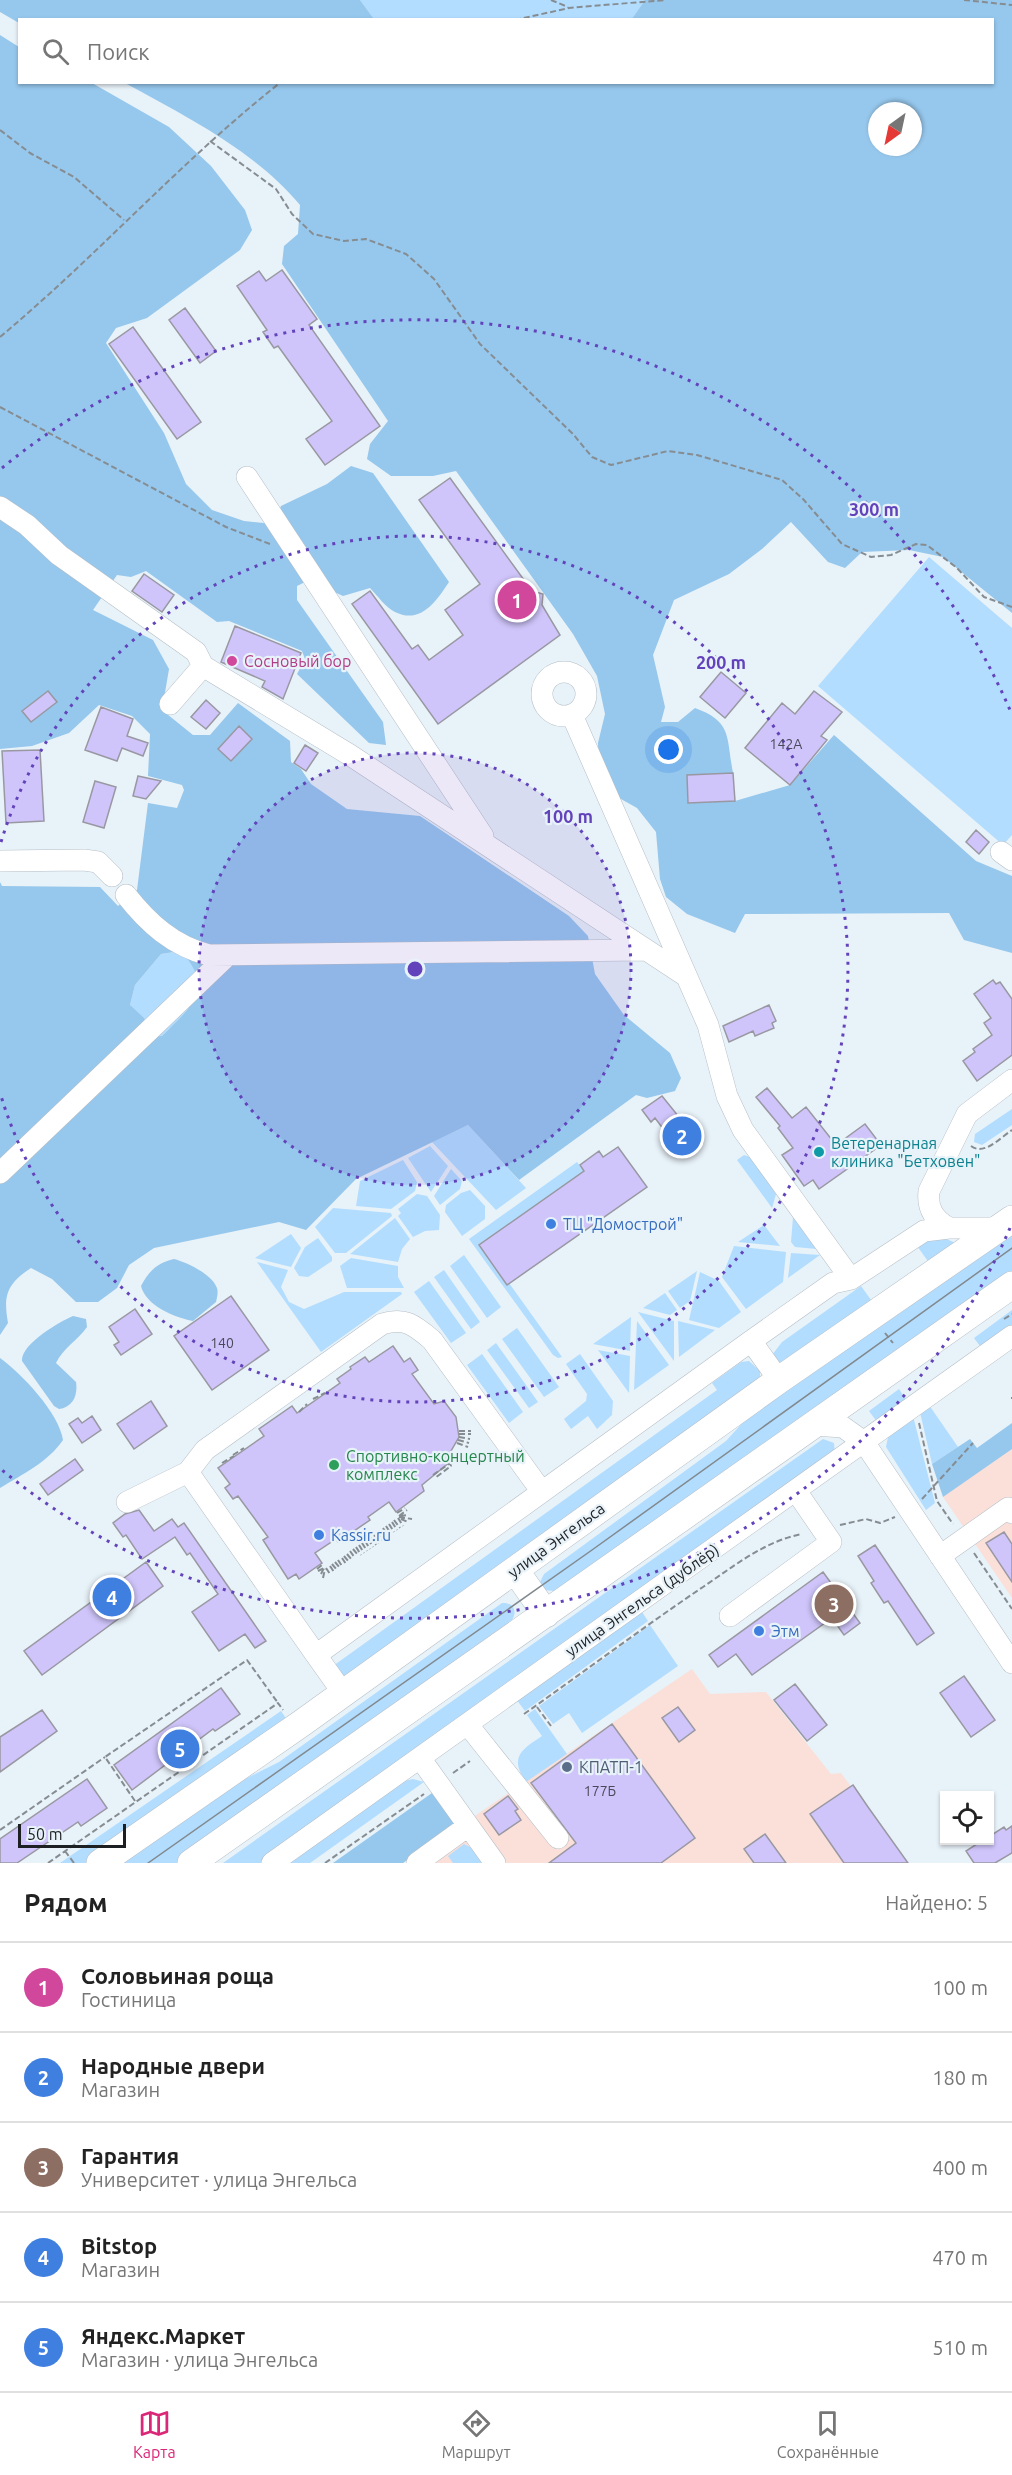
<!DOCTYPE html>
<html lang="ru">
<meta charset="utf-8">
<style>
body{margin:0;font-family:Ubuntu,sans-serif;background:#f2f2f2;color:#222}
.controls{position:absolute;right:18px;bottom:18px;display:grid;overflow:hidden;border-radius:0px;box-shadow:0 2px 4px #0004}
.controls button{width:54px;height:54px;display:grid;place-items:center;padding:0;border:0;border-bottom:2px solid #e0e0e0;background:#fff;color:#222;font:30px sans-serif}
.compass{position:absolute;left:868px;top:102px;width:54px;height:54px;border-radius:50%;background:#fff;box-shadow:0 2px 4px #0004;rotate:213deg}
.scale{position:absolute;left:18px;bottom:15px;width:108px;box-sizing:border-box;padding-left:6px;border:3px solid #1d2023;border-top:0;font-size:16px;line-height:21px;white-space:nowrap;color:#1d2023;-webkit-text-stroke:4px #e8f2f9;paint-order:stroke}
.you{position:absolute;left:669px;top:750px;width:21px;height:21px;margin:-15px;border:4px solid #fff;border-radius:50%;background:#1a73e8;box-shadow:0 0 0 9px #1a73e833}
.badge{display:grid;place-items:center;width:39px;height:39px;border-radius:50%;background:#db2777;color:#fff;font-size:20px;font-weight:700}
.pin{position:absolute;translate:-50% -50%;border:3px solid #fff;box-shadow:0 2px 6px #0006}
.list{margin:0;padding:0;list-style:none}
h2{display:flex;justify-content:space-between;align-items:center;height:78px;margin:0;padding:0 24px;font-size:26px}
h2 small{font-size:20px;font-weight:400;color:#767676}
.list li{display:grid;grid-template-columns:39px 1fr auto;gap:18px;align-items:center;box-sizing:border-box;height:90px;padding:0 24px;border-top:2px solid #e0e0e0}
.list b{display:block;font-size:22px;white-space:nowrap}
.list p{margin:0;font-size:20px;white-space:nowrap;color:#767676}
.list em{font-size:20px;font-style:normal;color:#767676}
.icon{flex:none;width:33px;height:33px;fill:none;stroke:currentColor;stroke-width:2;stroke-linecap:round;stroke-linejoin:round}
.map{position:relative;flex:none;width:1012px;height:1863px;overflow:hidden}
.search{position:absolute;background:#fff;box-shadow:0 2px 4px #0004;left:18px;right:18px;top:18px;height:66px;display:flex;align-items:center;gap:15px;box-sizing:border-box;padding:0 21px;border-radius:0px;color:#767676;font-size:22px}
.sheet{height:528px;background:#fff}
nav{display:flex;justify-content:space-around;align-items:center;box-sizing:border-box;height:84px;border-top:2px solid #e0e0e0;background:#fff;font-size:16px;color:#767676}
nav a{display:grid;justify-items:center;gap:3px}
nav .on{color:#db2777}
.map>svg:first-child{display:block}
.industrial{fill:#fae0d9}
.green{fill:#b2ddff}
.forest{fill:#96c7ec;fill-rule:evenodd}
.building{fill:#cfc5fa;stroke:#9998a2;stroke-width:1.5}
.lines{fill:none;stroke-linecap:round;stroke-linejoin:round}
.minor-casing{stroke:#b6bfc7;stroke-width:22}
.major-casing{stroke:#b6bfc7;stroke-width:28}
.path{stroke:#868d92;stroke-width:2;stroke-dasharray:6 3;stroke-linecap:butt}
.minor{stroke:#fff;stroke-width:21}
.major{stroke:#fff;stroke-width:27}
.tram{stroke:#82898e;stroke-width:1.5}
.ring{fill:none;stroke:#6343bb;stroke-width:3;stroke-dasharray:3 6}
.hotel-dot{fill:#d1479c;stroke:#e8f2f9;stroke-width:2}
.culture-dot{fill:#0f9aa8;stroke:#e8f2f9;stroke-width:2}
.shop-dot{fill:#3f7fe0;stroke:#e8f2f9;stroke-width:2}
.leisure-dot{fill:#2e9e5b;stroke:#e8f2f9;stroke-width:2}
.service-dot{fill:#5c6f8a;stroke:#e8f2f9;stroke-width:2}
.labels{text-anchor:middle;stroke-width:4.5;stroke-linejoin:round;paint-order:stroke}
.number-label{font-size:14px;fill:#4a4959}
.hotel-label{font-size:16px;fill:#b23c85;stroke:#e8f2f9;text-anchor:start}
.culture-label{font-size:16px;fill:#0d838f;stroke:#e8f2f9;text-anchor:start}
.shop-label{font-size:16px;fill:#366cbe;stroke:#e8f2f9;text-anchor:start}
.leisure-label{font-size:16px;fill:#27864d;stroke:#e8f2f9;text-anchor:start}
.street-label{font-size:16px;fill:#1d2023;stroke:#e8f2f9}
.service-label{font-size:16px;fill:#4e5e75;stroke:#e8f2f9;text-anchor:start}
.centre{fill:#6343bb;stroke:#e8f2f9;stroke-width:3}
.ring-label{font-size:18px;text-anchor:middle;font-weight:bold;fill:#6343bb;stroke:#e8f2f9;stroke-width:4.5;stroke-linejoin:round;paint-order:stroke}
</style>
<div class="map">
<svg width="1012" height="1863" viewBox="0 0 1012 1863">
<rect width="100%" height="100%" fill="#e8f2f9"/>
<path class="industrial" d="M1012,1444V1598L943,1497Z
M692,1669L710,1694L766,1692L831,1774L841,1773L908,1863H411L479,1813Z"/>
<path class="green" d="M360,0H645L632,20L374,19Z
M929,557L1012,628V835L1003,845L818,686Z
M182,951C216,990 191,1006 162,1036L150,1037L130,1005L135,985L161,954Z
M1012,1109V1125L982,1145L974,1142L975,1134Z
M468,1125L526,1188L496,1210L432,1142Z
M430,1146L448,1166L431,1192L408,1158Z
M744,1155L750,1157L776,1194L772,1208L737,1160Z
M403,1160L417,1182L415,1191L391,1209L356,1206L360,1181Z
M577,1162L584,1171L509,1283L562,1357L558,1358L553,1355L469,1239Z
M451,1169L462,1181L460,1189L440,1205L434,1196Z
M470,1190L485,1206V1219L462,1236L445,1212L446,1205L461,1193Z
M417,1194L427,1196L440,1215L439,1230L425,1231L413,1237L398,1216L401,1213L398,1209Z
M333,1208L391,1213L392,1216L346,1253H335L315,1227Z
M793,1217L817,1249L795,1247L791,1242Z
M395,1218L410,1239L402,1249L398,1262L350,1254Z
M764,1225L780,1246L738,1242Z
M1012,1230V1274L554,1591L544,1590L540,1582L544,1574L726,1441L746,1419Z
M291,1234L301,1248L291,1267L255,1258Z
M318,1238L332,1257V1261L308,1277L299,1276L294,1268L305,1247Z
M944,1238L958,1244L930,1264L917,1246L929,1240Z
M734,1246L786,1252L783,1282L746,1309L722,1277Z
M791,1253L820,1255L788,1278Z
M464,1255L501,1307L487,1318L450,1266Z
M351,1258L398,1266V1277L404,1288H347L340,1266Z
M257,1262L288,1270L281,1287L289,1302L304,1309L344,1292H401L402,1294L321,1352Z
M444,1270L480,1322L471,1329L434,1277Z
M697,1271L690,1301L680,1308L668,1291Z
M700,1272L719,1281L741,1312L719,1328L689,1320Z
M429,1281L466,1333L451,1343L414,1292Z
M861,1286L874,1304L784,1368L772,1355L782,1342Z
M665,1293L677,1310L670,1315L643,1308Z
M1012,1310V1332L983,1350L974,1338Z
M638,1312L674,1321V1361Z
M631,1317L630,1351L593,1344Z
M637,1321L669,1365L634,1390Z
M678,1321L715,1330L679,1357Z
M517,1328L559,1387L544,1397L502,1339Z
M496,1343L538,1402L529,1408L487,1350Z
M598,1350L630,1356L629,1393Z
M482,1354L523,1412L509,1423L467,1365Z
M580,1354L613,1401L612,1415L597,1429L588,1416L571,1429L564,1419L586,1401L587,1394L566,1364Z
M749,1361L760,1371V1378L346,1677L339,1674L333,1666L717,1390L712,1383L741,1362Z
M899,1389L909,1404L880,1426L869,1411Z
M929,1405L958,1447L932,1464L919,1408Z
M912,1412L935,1503L926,1510L886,1447L889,1432Z
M823,1439L834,1443L835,1454L267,1863H223Z
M502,1603C513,1602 518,1611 512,1620L287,1779L178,1863H118L241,1781L279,1762Z
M638,1606L648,1621L525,1711L513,1695Z
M650,1625L678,1666L582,1733L569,1713L553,1724L539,1706Z
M535,1709L567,1754L526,1782C509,1757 521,1750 542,1736L527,1715Z
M281,1711L289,1723L89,1863H60Z
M413,1779L424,1782L310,1863H285L404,1781Z
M464,1844L472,1848L483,1863H453L448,1856Z"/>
<path class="forest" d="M0,0H360L374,19L20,20L19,23L0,12Z
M645,0H1012V613L943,557L909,550L862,552L845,568L828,562L791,522L762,549L729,574L674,600L653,655L665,707L661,722H678L695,708C733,722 726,737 733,773L687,775L688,803L735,801L790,785L834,735L976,861L1012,876V953L964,940L949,913L745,914L735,933L687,914L666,897L660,879L656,832L637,808L612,794L599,773L598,743L605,714L597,676L573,634L456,471L433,476H391L367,459L370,444L388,421L282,264L284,246L298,234L300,205C255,151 187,117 125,83L992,82V20L632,19ZM877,111H913V147H877Z
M0,35L19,47L20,82L92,83L169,127L211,166L245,210L252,230L240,250L147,318L116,328L106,343L164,433L186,484L212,510L244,521L273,524L281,506L327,484L351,466L373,473L449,582C437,600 421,625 395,612C386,608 377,595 370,588L343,596L309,580L297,586V600L383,722L386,745L369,743L297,674L305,659L302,651L229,621L217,622L146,571L131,577L117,575L93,610L153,640L169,669L162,710L193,735H210L238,703L290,741L291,762L301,769L311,784L347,809L420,816L569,916L588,936L595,974L624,1015L670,1053L681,1078L675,1091L647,1098L636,1095L519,1180L468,1125L356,1179L306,1230L279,1222L154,1248L129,1265L117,1288L98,1302H76L52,1279L31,1268C7,1284 3,1295 8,1323L0,1335V882L2,886L100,887L118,906L137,890L148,803L177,808L184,790L182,785L148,776L150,734L132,716L99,705L69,733L32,746L0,749ZM181,951C216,990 191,1006 162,1036L150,1037L144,1018L130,1005L135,985L161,954Z
M174,1259C186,1262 211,1274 216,1286C219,1291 217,1297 216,1302L193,1321C174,1317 146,1306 141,1286C149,1271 157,1263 174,1259Z
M73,1316L86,1319L87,1327C78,1340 63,1348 56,1363L76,1382C78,1395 73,1407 59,1409L54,1406L22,1361C21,1344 59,1322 73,1316Z
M0,1358C22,1374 59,1413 63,1440C48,1462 23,1474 0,1488Z
M1012,1423V1449L943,1497L932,1464L970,1439L977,1448Z
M432,1793L456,1825L403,1863H333Z"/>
<path class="building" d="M282,270L317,319L309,325L380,426L325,465L306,439L332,421L278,346L274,348L263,332L267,330L237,286L259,271L266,281Z
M185,308L216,351L200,363L169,320Z
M133,327L201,422L177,439L109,344Z
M450,478L532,591L543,594L542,605L560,635L438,724L352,604L370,591L412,649L418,645L429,660L463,635L445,610L480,584L419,500Z
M144,574L174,595L162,612L132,591Z
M235,626L301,653L283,699L262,687L265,681L221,662Z
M721,672L746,693L725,718L700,697Z
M48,691L57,702L31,722L22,711Z
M814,691L842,712L821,736L827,740L790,785L745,748L782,703L795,714Z
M206,700L220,713L206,729L191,717Z
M101,707L133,719L127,736L148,743L143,756L122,748L117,761L85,750Z
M239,726L252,739L231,761L218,749Z
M305,745L318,753L306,771L294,763Z
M40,750L44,821L6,823L2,751Z
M733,773L735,801L688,803L687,775Z
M138,776L161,781L146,799L133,796Z
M95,781L116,787L104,828L83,822Z
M976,830L989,842L979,854L966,842Z
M993,980L996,984L1000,982L1012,999V1055L977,1081L963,1061L975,1052L973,1049L992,1035L984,1023L991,1018L974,994Z
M769,1005L776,1021L772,1023L774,1028L755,1036L753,1031L729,1042L723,1026Z
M767,1088L792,1118L806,1107L836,1145L865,1124L881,1145L819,1189L813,1180L804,1186L782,1155L793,1148L778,1128L780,1126L756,1097Z
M662,1096L696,1138L679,1150L655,1118L651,1122L642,1110Z
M618,1147L647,1187L507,1285L479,1245L584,1171L580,1165L599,1151L603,1157Z
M231,1296L269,1350L212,1390L174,1336Z
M135,1309L152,1334L121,1355L114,1345L119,1342L109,1327Z
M393,1346L404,1362L410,1358L418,1370L412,1374L434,1404L444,1401L456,1417L459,1437L447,1458L450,1462L422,1485L424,1491L396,1512L389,1502L368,1517L370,1520L338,1542L336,1539L315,1553L322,1563L299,1579L296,1574L288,1579L263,1540L268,1537L238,1496L233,1499L225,1488L230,1484L218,1468L264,1436L259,1429L292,1406L297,1413L340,1383L337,1379L351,1369L350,1367L365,1357L369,1362Z
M151,1401L167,1426L134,1449L117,1424Z
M92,1416L101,1430L82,1443L69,1424L78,1418L82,1423Z
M75,1459L83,1470L48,1495L40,1484Z
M139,1510L154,1531L172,1519L178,1527L184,1523L266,1641L255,1648L245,1634L219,1651L192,1612L218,1594L190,1553L187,1555L175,1537L142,1559L126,1535L123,1537L113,1523L125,1514Z
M1004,1532L1012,1544V1582L986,1543Z
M875,1545L934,1633L917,1645L888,1601L884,1603L871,1583L874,1581L858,1556Z
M146,1562L163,1586L42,1675L24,1651Z
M823,1572L860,1623L844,1635L832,1618L752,1675L736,1654L718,1667L709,1655Z
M964,1676L995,1720L971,1737L940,1693Z
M795,1684L827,1725L807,1741L774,1700Z
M221,1688L240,1714L215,1731L213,1729L132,1790L114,1765Z
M678,1707L695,1730L679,1742L662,1718Z
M42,1710L57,1731L0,1772V1737Z
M612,1724L695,1838L661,1863H549L576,1843L531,1783Z
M87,1779L107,1808L81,1826L78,1822L17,1863H0V1839Z
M853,1785L868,1807L908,1863H844L826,1837L810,1814Z
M508,1796L518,1809L515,1811L521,1820L499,1835L484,1814Z
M1012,1826V1853L995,1863H974L966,1851L983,1840H990V1836L1004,1827L1006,1830Z
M765,1834L786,1863H754L744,1849Z"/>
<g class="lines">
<g class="minor-casing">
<path id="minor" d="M247,477L483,836
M0,507L27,525L59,555L196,652L203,666L350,755L686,976
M542 694a22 22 0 1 1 44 0a22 22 0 1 1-44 0Z
M170,704L203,666
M572,715L708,1025L727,1096L743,1130L851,1279
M1001,852L1012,860
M0,861L84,860L98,862L112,876
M126,895C148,923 173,946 209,955L645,950
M0,1173L227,956
M949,1228C933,1219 927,1208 929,1191L967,1114L1012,1080
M779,1380L751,1341L833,1283L851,1279L924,1231L949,1228H998
M813,1425L843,1427L864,1442L1012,1663
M188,1472L205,1450L382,1324C405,1317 414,1325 432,1340L542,1492
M127,1502L188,1472L316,1655
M940,1556L1008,1508L1012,1513
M730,1616L831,1542L796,1491
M343,1693L316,1655L751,1341
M468,1725L558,1838
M420,1758L495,1863
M272,1863L1012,1336
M417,1863L468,1826"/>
</g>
<g class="major-casing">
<path id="major" d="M515,1570L546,1614
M100,1863L302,1723L779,1380L1012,1219
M191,1863L1012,1285"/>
</g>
<path class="path" d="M551,0L568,7
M964,0L1012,5
M515,20L569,8L665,0
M0,130L30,153L74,177L124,220
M210,141L276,189L292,214L313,234L344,241L366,239L406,254L434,279L480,344L573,434L592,457L611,465L668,451L697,455L782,480L803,499L842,544L871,557L891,555L916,544L927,545L957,568L984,597L1012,607
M0,337C97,256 181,161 281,82
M0,407L226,527L270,544
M971,1146C984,1156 1000,1138 1012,1130
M1004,1319L1012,1314
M885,1333L893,1343
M1011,1398H1012
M313,1399L325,1393
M299,1412L307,1404
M919,1423L937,1501L953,1524
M459,1431H471
M459,1434H471
M459,1437L470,1439
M458,1440L469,1443
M457,1443L468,1447
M233,1455L244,1448
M222,1463L234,1456
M433,1475L450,1463L451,1466L435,1478
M922,1499L973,1443
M397,1513L405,1508
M399,1516L407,1510
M400,1516L409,1515
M399,1517L412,1519
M398,1518L403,1526
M401,1519L408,1522
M394,1520L400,1528
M392,1522L397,1530
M389,1524L394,1532
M840,1525L866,1519L880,1523L895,1517
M386,1526L391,1534
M383,1528L388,1536
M380,1531L385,1538
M377,1532L382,1540
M374,1535L379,1543
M370,1537L376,1545
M368,1539L373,1547
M365,1541L370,1549
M362,1543L367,1551
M359,1545L364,1553
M356,1547L361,1555
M353,1549L358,1555
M350,1551L355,1558
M974,1553L1012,1609
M347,1554L352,1560
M344,1556L349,1562
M342,1558L346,1564
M338,1560L342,1566
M335,1562L340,1568
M332,1564L337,1570
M330,1566L334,1572
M326,1568L330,1574
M317,1569L322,1565
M318,1571L324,1568
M321,1574L324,1568
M323,1578L325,1569
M537,1707L551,1726
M524,1714C584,1672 642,1628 703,1587C734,1566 765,1541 802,1534
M453,1773L470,1761
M135,1801L105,1757L247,1660L278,1703
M0,1830L105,1757
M65,1851L74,1863
M48,1863L278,1703L283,1710
M325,1863L424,1794"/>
<use href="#minor" class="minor"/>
<use href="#major" class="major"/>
<path class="tram" d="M148,1863L592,1550L1012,1248"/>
</g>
<circle cx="415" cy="969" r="216" fill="#6343bb" fill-opacity=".12"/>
<g class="ring">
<circle cx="415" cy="969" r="216"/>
<path d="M1 842A433 433 0 1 1 1 1096"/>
<path d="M1010 1228A649 649 0 0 1 2 1470M2 468A649 649 0 0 1 1010 710"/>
</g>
<circle class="hotel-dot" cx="232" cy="661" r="6"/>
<circle class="culture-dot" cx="819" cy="1152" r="6"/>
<g class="shop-dot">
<circle cx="551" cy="1224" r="6"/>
<circle cx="319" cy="1535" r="6"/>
<circle cx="759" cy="1631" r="6"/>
</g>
<circle class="leisure-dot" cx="334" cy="1465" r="6"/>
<circle class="service-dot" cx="567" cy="1767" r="6"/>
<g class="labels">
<g class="number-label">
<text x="786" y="749">142А</text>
<text x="222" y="1348">140</text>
<text x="600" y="1796">177Б</text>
</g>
<g class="hotel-label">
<text x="244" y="667">Сосновый бор</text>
</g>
<g class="culture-label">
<text x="831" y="1149">Ветеренарная<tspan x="831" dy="18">клиника "Бетховен"</tspan></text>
</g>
<g class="shop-label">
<text x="563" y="1230">ТЦ "Домострой"</text>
<text x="331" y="1541">Kassir.ru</text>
<text x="771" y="1637">Этм</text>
</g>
<g class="leisure-label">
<text x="346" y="1462">Спортивно-концертный<tspan x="346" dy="18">комплекс</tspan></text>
</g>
<g class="street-label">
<text transform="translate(556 1540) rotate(-36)" y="6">улица Энгельса</text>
<text transform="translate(642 1600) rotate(-35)" y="6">улица Энгельса (дублёр)</text>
</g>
<g class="service-label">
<text x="579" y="1773">КПАТП-1</text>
</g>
</g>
<circle cx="415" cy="969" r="9" class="centre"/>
<g class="ring-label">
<text x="874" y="516">300 m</text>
<text x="721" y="669">200 m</text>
<text x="568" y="823">100 m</text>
</g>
</svg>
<div class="controls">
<button><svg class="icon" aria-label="locate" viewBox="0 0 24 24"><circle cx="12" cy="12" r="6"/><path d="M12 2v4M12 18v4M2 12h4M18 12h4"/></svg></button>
</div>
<svg class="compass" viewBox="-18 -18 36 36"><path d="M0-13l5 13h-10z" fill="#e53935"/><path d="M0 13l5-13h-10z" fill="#767676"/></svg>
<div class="scale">50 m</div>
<div class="you"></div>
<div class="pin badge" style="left:517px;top:600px;background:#d1479c">1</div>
<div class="pin badge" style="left:682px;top:1136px;background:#3f7fe0">2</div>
<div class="pin badge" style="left:834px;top:1604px;background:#8d6e63">3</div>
<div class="pin badge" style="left:112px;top:1597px;background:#3f7fe0">4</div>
<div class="pin badge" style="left:180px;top:1749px;background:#3f7fe0">5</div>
<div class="search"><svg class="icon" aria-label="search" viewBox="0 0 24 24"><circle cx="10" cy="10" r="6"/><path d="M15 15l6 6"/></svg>Поиск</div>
</div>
<section class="sheet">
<h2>Рядом<small>Найдено: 5</small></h2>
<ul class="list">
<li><span class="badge" style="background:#d1479c">1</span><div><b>Соловьиная роща</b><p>Гостиница</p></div><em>100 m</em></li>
<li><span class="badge" style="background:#3f7fe0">2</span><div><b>Народные двери</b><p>Магазин</p></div><em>180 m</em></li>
<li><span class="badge" style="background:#8d6e63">3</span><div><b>Гарантия</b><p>Университет · улица Энгельса</p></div><em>400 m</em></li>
<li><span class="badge" style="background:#3f7fe0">4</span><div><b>Bitstop</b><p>Магазин</p></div><em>470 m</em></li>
<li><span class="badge" style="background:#3f7fe0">5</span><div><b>Яндекс.Маркет</b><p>Магазин · улица Энгельса</p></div><em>510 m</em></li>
</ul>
</section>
<nav>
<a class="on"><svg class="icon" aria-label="map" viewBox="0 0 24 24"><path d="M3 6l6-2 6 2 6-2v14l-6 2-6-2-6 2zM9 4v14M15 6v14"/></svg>Карта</a>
<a><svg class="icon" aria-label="directions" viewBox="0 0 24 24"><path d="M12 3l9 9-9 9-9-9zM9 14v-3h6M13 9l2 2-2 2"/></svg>Маршрут</a>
<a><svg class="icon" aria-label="saved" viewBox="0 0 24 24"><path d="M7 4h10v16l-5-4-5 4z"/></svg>Сохранённые</a>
</nav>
